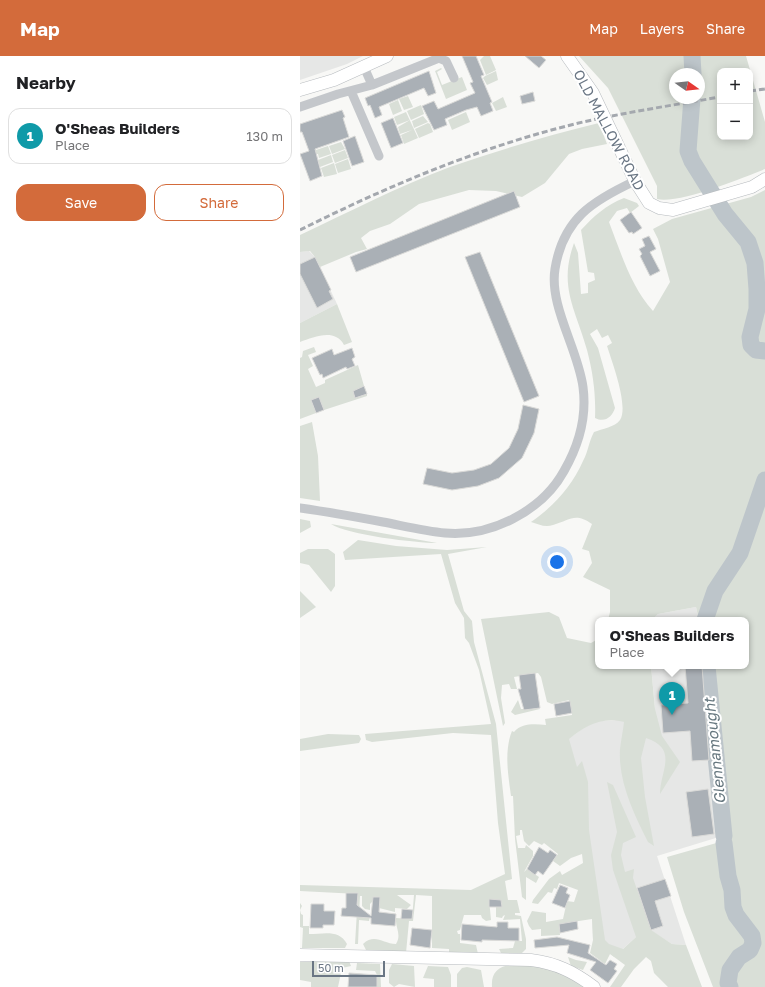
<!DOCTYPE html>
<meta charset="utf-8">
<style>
body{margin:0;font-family:"Golos Text",sans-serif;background:#f6f6f6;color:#202124}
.controls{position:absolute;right:12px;top:12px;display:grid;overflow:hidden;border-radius:8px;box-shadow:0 2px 10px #0003}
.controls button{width:36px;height:36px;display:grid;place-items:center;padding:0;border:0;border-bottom:1px solid #e0e0e0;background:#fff;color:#202124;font:20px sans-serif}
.compass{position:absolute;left:369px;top:12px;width:36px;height:36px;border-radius:50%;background:#fff;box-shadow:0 2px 10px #0003;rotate:104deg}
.scale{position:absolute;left:12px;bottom:10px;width:73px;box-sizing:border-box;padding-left:4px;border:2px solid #6a7684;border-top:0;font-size:11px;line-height:14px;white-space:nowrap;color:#6a7684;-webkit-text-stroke:3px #fff;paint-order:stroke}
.you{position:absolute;left:257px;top:506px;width:14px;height:14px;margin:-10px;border:3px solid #fff;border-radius:50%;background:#1a73e8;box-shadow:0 0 0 6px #1a73e833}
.badge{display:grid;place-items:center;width:26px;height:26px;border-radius:50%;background:#d36b3b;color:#fff;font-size:13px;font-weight:700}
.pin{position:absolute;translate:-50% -33px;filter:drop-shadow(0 1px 2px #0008)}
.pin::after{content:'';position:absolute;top:21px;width:14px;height:12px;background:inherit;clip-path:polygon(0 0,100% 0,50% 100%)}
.popup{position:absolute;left:295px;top:561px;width:154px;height:52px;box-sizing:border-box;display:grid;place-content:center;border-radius:8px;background:#fff;filter:drop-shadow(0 1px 3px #0005);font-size:13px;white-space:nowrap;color:#757577}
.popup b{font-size:15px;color:#202124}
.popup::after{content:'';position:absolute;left:50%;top:100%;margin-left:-8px;border:8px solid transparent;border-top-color:#fff}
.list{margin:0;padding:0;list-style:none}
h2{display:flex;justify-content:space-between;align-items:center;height:52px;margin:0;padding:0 16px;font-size:17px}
h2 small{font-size:13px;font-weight:400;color:#757577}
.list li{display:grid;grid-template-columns:26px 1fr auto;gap:12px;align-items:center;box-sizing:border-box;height:56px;margin:0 8px 8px;padding:0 8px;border:1px solid #e0e0e0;border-radius:12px}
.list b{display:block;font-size:15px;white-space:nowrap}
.list p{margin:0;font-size:13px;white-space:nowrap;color:#757577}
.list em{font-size:13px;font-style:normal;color:#757577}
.actions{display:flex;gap:8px;padding:12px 16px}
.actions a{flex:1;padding:9px 0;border:1px solid #d36b3b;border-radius:12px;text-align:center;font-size:14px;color:#d36b3b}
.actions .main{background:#d36b3b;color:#fff}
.map{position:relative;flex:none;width:465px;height:931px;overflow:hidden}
header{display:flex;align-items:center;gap:24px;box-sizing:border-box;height:56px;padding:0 20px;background:#d36b3b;color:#fff}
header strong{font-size:19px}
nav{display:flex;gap:22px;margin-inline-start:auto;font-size:14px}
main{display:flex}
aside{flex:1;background:#fff}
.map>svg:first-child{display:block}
.built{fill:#e6e7e6}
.green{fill:#d9dfd7;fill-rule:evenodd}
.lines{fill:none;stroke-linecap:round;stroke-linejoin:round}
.river{stroke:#bdc5ca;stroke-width:17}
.building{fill:#aab0b6;stroke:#dadad8}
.secondary-casing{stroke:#b7bbbf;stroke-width:13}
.street{stroke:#c4c7cb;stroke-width:9}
.secondary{stroke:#fff;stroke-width:12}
.rail{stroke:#a4a8ae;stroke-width:3;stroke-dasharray:6 3;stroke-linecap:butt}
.labels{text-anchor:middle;stroke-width:4;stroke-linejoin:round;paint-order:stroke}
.street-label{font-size:14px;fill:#6a7684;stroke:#fff}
.water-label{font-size:15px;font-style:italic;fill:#66777f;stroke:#fff}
</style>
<header>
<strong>Map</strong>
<nav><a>Map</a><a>Layers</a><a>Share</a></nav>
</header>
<main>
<aside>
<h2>Nearby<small></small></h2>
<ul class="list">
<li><span class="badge" style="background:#0f9aa8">1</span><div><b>O'Sheas Builders</b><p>Place</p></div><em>130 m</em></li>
</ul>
<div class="actions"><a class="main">Save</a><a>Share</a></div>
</aside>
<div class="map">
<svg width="465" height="931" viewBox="0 0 465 931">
<rect width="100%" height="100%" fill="#f8f8f6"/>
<path class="built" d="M0,0H63L47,8L0,24Z
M9,195L15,201L37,248L0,267V196Z
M396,551L399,564H352L358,558Z
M351,610H404L419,781L357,800L386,889L372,888L350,874L336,881L314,901L293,884L292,863L268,683L285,671L298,665L317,664L335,668L355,652Z"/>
<path class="green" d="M184,0H190L196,14L186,19L180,4Z
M279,0H446L465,66V113C442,122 380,148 357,143V130L308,32ZM420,15H450V81H420ZM375,18H399V42H375Z
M141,12L142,13L137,16L142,29L162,21L167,34L146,43L135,15Z
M196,15L198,24L187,29L183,22L185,20Z
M108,40L113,51L104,54L99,43Z
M203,41L207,51L196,55L192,47Z
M98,44L102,55L93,59L89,48Z
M121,49L124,58L111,64L107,55Z
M106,56L118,82L104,88L101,79L112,74L100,78L98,71L110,64L97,69L94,61Z
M166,56L170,66L152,74L148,64Z
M123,60L128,66L114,72L112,65Z
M128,67L130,68L133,76L119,82L115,73Z
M299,67L307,88L282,93L269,98L245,127L222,141L196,135L169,134L119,148L90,168L70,175L61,182L67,193L56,196L20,211L15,201L10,195L0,196V179C49,156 99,130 150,111C199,94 249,79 299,67Z
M41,86L45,93L32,98L29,90Z
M28,90L31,98L19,102L18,98H15V92L16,94Z
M45,94L48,102L35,107L32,99Z
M31,99L33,106L20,111L18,104Z
M48,103L51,113L38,117L35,108Z
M34,107L37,118L24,121L21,112Z
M465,134V931H413L384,856L367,801L420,786L404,610H446V564H399L396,551L358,558L352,564H308L310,556V534L283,521L292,507L289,495L282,493L292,468C275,456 270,464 253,469C245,472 238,468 231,466C254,450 272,430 283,405C288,396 289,385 294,376C302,373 315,371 320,364C329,350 312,306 307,290L312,287L308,279L302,282L297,273L290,278L298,292L315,352C312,361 305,367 295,362C296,338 293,317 287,294C276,254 258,231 274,187L278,197L281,238L288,237V227L295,224L294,217L288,216L281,174C294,160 306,149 324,142L337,147L339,150L330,157L327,152L317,155L309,166C321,197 331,231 353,255L370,226L358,183L353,173L372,163L451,141Z
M37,248L52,286L44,289C35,272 14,281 0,286V267Z
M14,291L16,296L8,299L13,310L8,313L16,331L25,327V324L58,309L64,330L53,335L55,342L67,338V340L24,354L19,341L11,344L16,357L0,363V302L2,301L3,295Z
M12,366L18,400L20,445L0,442V370Z
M0,463L10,465L11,471L0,477Z
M31,468L137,487C117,487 47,479 31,468Z
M58,484L96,490L147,494L187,491L148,498L164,555L172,565L174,586L196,668L212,823L205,825L208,844H217L220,857H215V859L221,860L226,883V893L222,897H201L199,893L213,892L215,885H222L220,863L203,864L205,859L203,860L202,862L196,861V851H201V844L189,843L191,864L186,865L182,862L181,859H164L160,874L157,875L158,878H160V887L176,889L178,898L155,897V896H149V893L132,892V840L116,839L113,865H109L106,897L75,896L66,894L63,888C75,877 83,888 96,888C102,878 95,872 96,862L112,863L114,839H97L111,849L107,853L95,852V856L79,852L78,846H72L70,848V854L65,853L62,850V840H60L59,858L70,859L69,865L59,864L58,888H55L58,838L0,835V829L171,834L205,818L198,767L191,679L153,677L72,686L66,684L65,678L191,668L179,614L169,587L165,582L164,562L155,547L141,498L45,504L43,496Z
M8,493H28L35,498V530L31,536L9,509L0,507V497Z
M0,535L16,551L0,562Z
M249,556L259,561L267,582L291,587L298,583V610H351L355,653L362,680L380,706L360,738C360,715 379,693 346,682L341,702L345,741L354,790L348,786C334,758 318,726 320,693C321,684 323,675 324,666C302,660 285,670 269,683L277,711L282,705L288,726L289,774L305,884L309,888L323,893L336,881L313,814L311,799L317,776L307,726L313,729L336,781L323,787L321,799L325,816L334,813L333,822L351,874L372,888L386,889L402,931H368L354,917L351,905L346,901L334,913L321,931H310L325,909L310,898L305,908L290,897L293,884L292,863L259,868L260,879L241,880V873L232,874L229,870L227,865L232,855L246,857V866L263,863L267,845L274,846L278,834L259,827L257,833L254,832L252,837L248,836L238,848L232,847L233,844L249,823L260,815L262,819L283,807L282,798L271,802L260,810L253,805L258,798L244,787L242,789L234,785L229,790L224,785L222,774H220V779L216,780L218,792H225L226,789L233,795V800L224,816L227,813L239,821L236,827L226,821V844L222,841L215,783L213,740H211C208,718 204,695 212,675L214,676C222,667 234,668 246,669L245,663L272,659V657L269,644L252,648L247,646L241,621L238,617L214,621L217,633H211L209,628L202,629L201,642L205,667L203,670L181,563Z
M218,644L221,653H240L215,659L211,656Z
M28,678L59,679L61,683L59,687L0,695V683Z
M0,847L2,850L0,854L1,858L3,859V870H9V878C24,878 39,873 47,888L45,892H2L3,872L0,871Z
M268,901L276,904L287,906L283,914L271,910Z
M11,904L49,905L51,910L42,912L38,931H11V926L0,924V906H10Z
M57,907L80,908L81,931H77V919L75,915L56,914Z
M92,908L114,910L115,931L99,928L94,931L89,927V914Z
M212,908L246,911L260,916L285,931H192C191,916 198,911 212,908Z
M128,910L148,911L151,919V931H134V923L123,922Z
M167,911L181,914L184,931H157V918L162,912Z"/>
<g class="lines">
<path class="river" d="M392,0L393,18
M392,42L388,95L392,105L425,158L448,186L455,207L457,233V253L450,281L451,289L456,294L465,295
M405,564L415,535L440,497L465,424
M407,610L424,780
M424,787L428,820L432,834L433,851L436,859L452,880L453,887L450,894L439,901L430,914L428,927L430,931"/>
</g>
<path class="building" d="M162,0H176L184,19L181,20L192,46L190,47L193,55L181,60L177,51L166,54L145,63L147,69L134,74L122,50L134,45L138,53L175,37L170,27L173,26Z
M225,0H241L246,4L239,12Z
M129,15L136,37L128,40L124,32L79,51L82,59L75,62L70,49L68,50L65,42Z
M233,36L235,45L222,48L220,40Z
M42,54L45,61L43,62L49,81L15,93L22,120L10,125L0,98L9,95L2,76H0V68Z
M93,62L103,87L91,92L81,67Z
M55,80L64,106L52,110L43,85Z
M214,135L220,151L56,216L50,201Z
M331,156L342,172L333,178L332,176L329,177L320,164Z
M349,180L356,193L350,196L360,215L350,220L340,200L342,198L339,193L345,190L342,183Z
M180,196L239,340L224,346L165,201Z
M15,201L31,234L29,235L33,243L17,252L0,218V208Z
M52,292L55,301L52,303L55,310L47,313L46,311L23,322L22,318L20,319L12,302L32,293L34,299Z
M64,330L67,338L55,342L53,335Z
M19,341L24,354L16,357L11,344Z
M223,349L239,353L234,377L222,402L199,422L178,430L152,434L123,428L127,412L152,417L174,414L191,408L209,392L218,373Z
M385,610H402L409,704L392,705L390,675L363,677L361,649L388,647Z
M235,617L240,652L224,654L218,633H221L219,619Z
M270,645L272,657L256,660L254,648Z
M408,733L414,778L392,781L386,736Z
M239,791L248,797L250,794L257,799L243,819L238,815L235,819L227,813Z
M365,823L371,840L355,845L363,870L351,874L337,832Z
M260,829L268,832L266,837L270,839L265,852L252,847Z
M46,837H58L57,849L71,860L73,841H80L79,856L96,858L95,870L71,868V862L41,860L42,852H46Z
M189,843L201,844L202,851H189Z
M11,848H24V855H35L34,869H23V872H10Z
M102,853L113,854L112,863H101Z
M277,865L278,873L260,877L259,868Z
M197,866H208V872H219V885L182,884V886L161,884L162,868L197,871Z
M112,872L132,874L130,892L110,889Z
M257,881L290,889L288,897L306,909L310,904L317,908L314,913L317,915L308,927L290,914L296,906L267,897L269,889L235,892L234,884Z
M49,917L77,919V931H48Z"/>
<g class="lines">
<g class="secondary-casing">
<path id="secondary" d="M267,0L293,37L335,125L349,147L359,152L373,154L452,131L465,123
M0,34L34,24L87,0
M0,899L231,904C256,907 274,916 294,931"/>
</g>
<path class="street" d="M72,29L139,2L146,5L154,22
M51,35L79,100
M0,51L38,38L72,29L64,11
M0,452C28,456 56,461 83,466C104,470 125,475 145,477C191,481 242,455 264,415C279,389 287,361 283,331C278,293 249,250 255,213C263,163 292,145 335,125"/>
<use href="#secondary" class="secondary"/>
<path class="rail" d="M450,35L465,33
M0,174C90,129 185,89 283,66C328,56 374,49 420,41"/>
</g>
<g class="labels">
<g class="street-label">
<text transform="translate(309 74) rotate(62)" y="5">OLD MALLOW ROAD</text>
</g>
<g class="water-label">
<text transform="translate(415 695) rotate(-96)" y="5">Glennamought</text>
</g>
</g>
</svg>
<div class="controls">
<button>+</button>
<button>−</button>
</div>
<svg class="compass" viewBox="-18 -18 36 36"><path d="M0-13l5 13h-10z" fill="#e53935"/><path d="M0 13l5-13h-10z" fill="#757577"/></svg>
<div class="scale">50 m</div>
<div class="you"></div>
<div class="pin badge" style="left:372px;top:659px;background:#0f9aa8">1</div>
<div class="popup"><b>O'Sheas Builders</b>Place</div>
</div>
</main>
